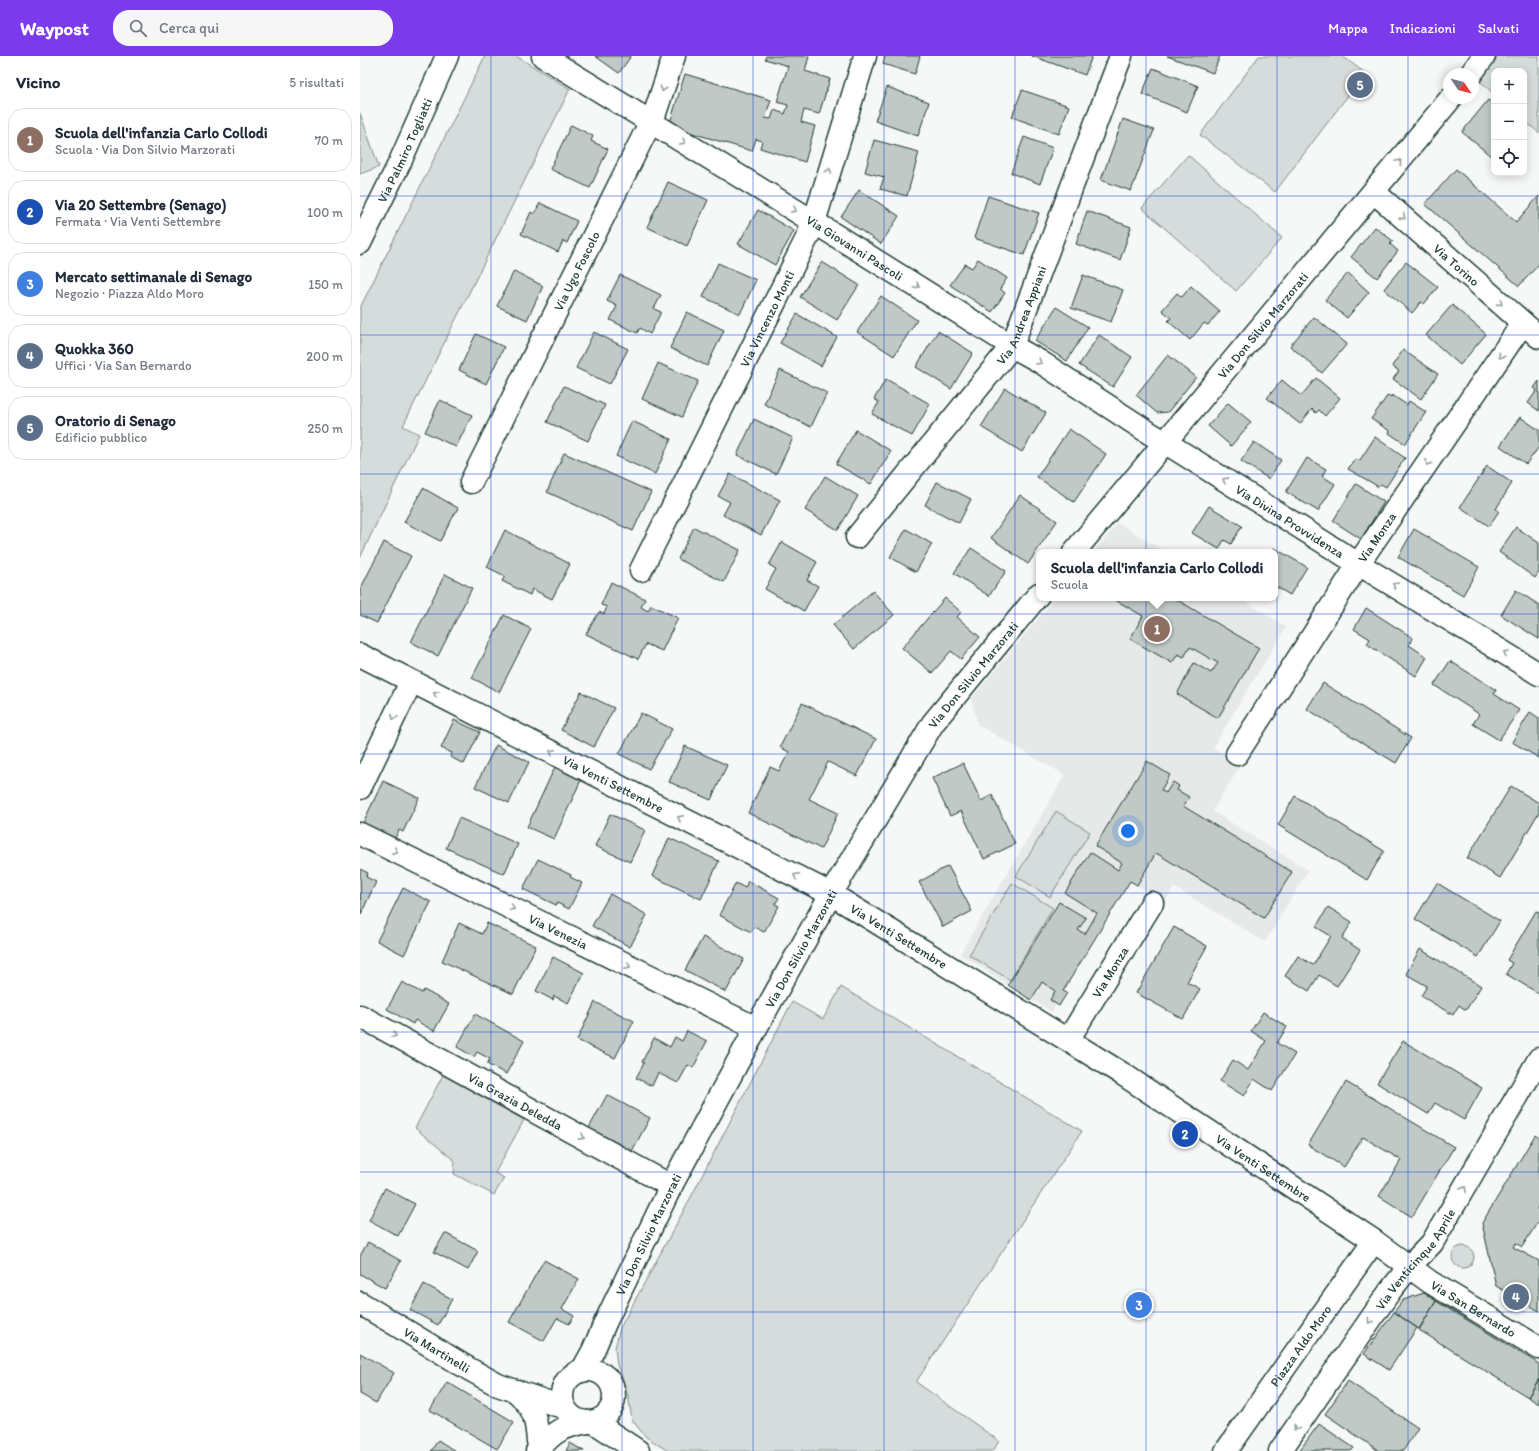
<!DOCTYPE html>
<html lang="it">
<meta charset="utf-8">
<style>
body{margin:0;font-family:Itim,sans-serif;background:#f6f6f7;color:#1f2937}
.controls{position:absolute;right:12px;top:12px;display:grid;overflow:hidden;border-radius:8px;box-shadow:0 2px 10px #0003}
.controls button{width:36px;height:36px;display:grid;place-items:center;padding:0;border:0;border-bottom:1px solid #e0e1e3;background:#fff;color:#1f2937;font:20px sans-serif}
.compass{position:absolute;left:1083px;top:12px;width:36px;height:36px;border-radius:50%;background:#fff;box-shadow:0 2px 10px #0003;rotate:125deg}
.you{position:absolute;left:768px;top:775px;width:14px;height:14px;margin:-10px;border:3px solid #fff;border-radius:50%;background:#1a73e8;box-shadow:0 0 0 6px #1a73e833}
.badge{display:grid;place-items:center;width:26px;height:26px;border-radius:50%;background:#7c3aed;color:#fff;font-size:13px;font-weight:700}
.pin{position:absolute;translate:-50% -50%;border:2px solid #fff;box-shadow:0 1px 4px #0006}
.popup{position:absolute;left:676px;top:493px;width:242px;height:52px;box-sizing:border-box;display:grid;place-content:center;border-radius:8px;background:#fff;filter:drop-shadow(0 1px 3px #0005);font-size:13px;white-space:nowrap;color:#747a83}
.popup b{font-size:15px;color:#1f2937}
.popup::after{content:'';position:absolute;left:50%;top:100%;margin-left:-8px;border:8px solid transparent;border-top-color:#fff}
.list{margin:0;padding:0;list-style:none}
h2{display:flex;justify-content:space-between;align-items:center;height:52px;margin:0;padding:0 16px;font-size:17px}
h2 small{font-size:13px;font-weight:400;color:#747a83}
.list li{display:grid;grid-template-columns:26px 1fr auto;gap:12px;align-items:center;box-sizing:border-box;height:64px;margin:0 8px 8px;padding:0 8px;border:1px solid #e0e1e3;border-radius:16px}
.list b{display:block;font-size:15px;white-space:nowrap}
.list p{margin:0;font-size:13px;white-space:nowrap;color:#747a83}
.list em{font-size:13px;font-style:normal;color:#747a83}
.icon{flex:none;width:22px;height:22px;fill:none;stroke:currentColor;stroke-width:2;stroke-linecap:round;stroke-linejoin:round}
.map{position:relative;flex:none;width:1179px;height:1395px;overflow:hidden}
header{display:flex;align-items:center;gap:24px;box-sizing:border-box;height:56px;padding:0 20px;background:#7c3aed;color:#fff}
header strong{font-size:19px}
nav{display:flex;gap:22px;margin-inline-start:auto;font-size:14px}
.search{width:280px;height:36px;background:#f6f6f7;display:flex;align-items:center;gap:10px;box-sizing:border-box;padding:0 14px;border-radius:16px;color:#747a83;font-size:15px}
main{display:flex}
aside{flex:1;background:#fff}
.map>svg:first-child{display:block}
.built{fill:#e6e9e8}
.green{fill:#d6dcdb;stroke:#7a8c88}
.building{fill:#c0c9c6;stroke:#1f3d34}
.lines{fill:none;stroke-linecap:round;stroke-linejoin:round}
.minor-casing{stroke:#1f3d34;stroke-width:25}
.minor{stroke:#fff;stroke-width:22}
.oneway{stroke:#8f9e9a}
.grid{fill:none;stroke:#1d4ed8;stroke-width:1;stroke-opacity:0.55}
.labels{text-anchor:middle;stroke-width:3;stroke-linejoin:round;paint-order:stroke}
.street-label{font-size:13px;fill:#1f3d34;stroke:#fff}
</style>
<header>
<strong>Waypost</strong>
<div class="search"><svg class="icon" aria-label="search" viewBox="0 0 24 24"><circle cx="10" cy="10" r="6"/><path d="M15 15l6 6"/></svg>Cerca qui</div>
<nav><a>Mappa</a><a>Indicazioni</a><a>Salvati</a></nav>
</header>
<main>
<aside>
<h2>Vicino<small>5 risultati</small></h2>
<ul class="list">
<li><span class="badge" style="background:#8d6e63">1</span><div><b>Scuola dell'infanzia Carlo Collodi</b><p>Scuola · Via Don Silvio Marzorati</p></div><em>70 m</em></li>
<li><span class="badge" style="background:#1a4fb4">2</span><div><b>Via 20 Settembre (Senago)</b><p>Fermata · Via Venti Settembre</p></div><em>100 m</em></li>
<li><span class="badge" style="background:#3f7fe0">3</span><div><b>Mercato settimanale di Senago</b><p>Negozio · Piazza Aldo Moro</p></div><em>150 m</em></li>
<li><span class="badge" style="background:#5c6f8a">4</span><div><b>Quokka 360</b><p>Uffici · Via San Bernardo</p></div><em>200 m</em></li>
<li><span class="badge" style="background:#5c6f8a">5</span><div><b>Oratorio di Senago</b><p>Edificio pubblico</p></div><em>250 m</em></li>
</ul>
</aside>
<div class="map">
<svg width="1179" height="1395" viewBox="0 0 1179 1395">
<rect width="100%" height="100%" fill="#f6f7f7"/>
<filter id="ink" filterUnits="userSpaceOnUse"><feTurbulence type="fractalNoise" baseFrequency=".025" numOctaves="2"/><feDisplacementMap in="SourceGraphic" scale="8" xChannelSelector="R" yChannelSelector="G"/><feConvolveMatrix kernelMatrix="1 2 1 2 8 2 1 2 1" color-interpolation-filters="sRGB"/></filter>
<g filter="url(#ink)">
<path class="built" d="M758,467L806,496H734Z
M695,542H880L926,571L853,691L881,709L852,755L948,814L905,886L814,831L805,847L770,825L703,935L692,956L600,898L705,719L618,669L611,643Z"/>
<path class="green" d="M125,0H156L210,33L43,370L59,378L0,502V252Z
M899,0H982L1005,17L915,136L840,79Z
M1137,0H1179V77L1164,64V15H1134V38L1120,25Z
M0,57L19,111L0,118Z
M828,99L922,182L876,235L782,152Z
M696,755L730,776L690,841L656,820Z
M652,827L693,852L650,924L609,899Z
M481,931L722,1075L556,1326L639,1385L633,1395H308L286,1381L272,1364L268,1340L263,1323L257,1309L255,1292L260,1272L331,1141L432,946L463,963Z
M83,1019L164,1064L135,1117L144,1122L134,1139L94,1118L95,1105L55,1072Z
M1092 1201a11 11 0 1 1 22 0a11 11 0 1 1-22 0Z"/>
<path class="building" d="M235,0H271L259,17Z
M406,0H449L445,15L470,23L459,58L444,54L441,66L455,70L445,106L400,92L402,85L396,83L392,95L309,70L325,18L411,44L405,62L411,63L414,54L425,58L428,49L417,46L428,10L405,3Z
M525,0H560L555,18L523,8Z
M672,0H732L725,19Z
M807,0H860L853,17Z
M793,12L838,30L827,56L782,38Z
M527,31L569,46L558,80L515,65Z
M662,34L709,50L699,78L652,61Z
M1128,44L1134,49V99L1132,101L1102,76Z
M763,63L794,74L771,135L741,124Z
M211,69L233,80L231,85L248,93L230,132L190,113Z
M664,81L693,92L680,128L651,117Z
M514,84L559,96L547,140L520,133L524,121L505,116Z
M1096,113L1156,166L1179,140V208L1159,230L1065,148Z
M308,126L348,144L327,190L287,171Z
M499,134L539,160L521,188L481,161Z
M628,140L679,157L664,199L614,182Z
M180,147L217,165L207,187L203,185L198,196L161,178L171,156L174,158Z
M398,154L434,175L415,209L378,188Z
M727,155L771,171L760,204L716,188Z
M1015,171L1033,185L1030,188L1038,195L1017,222L991,201Z
M618,203L647,222L640,233L645,237L632,256L590,229L605,208L612,212Z
M462,206L499,229L477,264L440,241Z
M1046,206L1078,231L1064,248L1061,246L1052,257L1024,233Z
M358,207L396,224L380,258L343,241Z
M154,215L183,230L167,264L137,250Z
M988,217L1009,236L987,262L965,244Z
M260,219L301,239L294,253L301,256L290,278L280,272L277,277L250,264L257,250L247,245Z
M723,219L763,234L751,266L711,252Z
M831,230L860,255L848,269L844,267L830,284L808,265L811,262L802,254L817,237L822,241Z
M521,240L557,264L534,300L497,276Z
M1092,249L1126,278L1100,309L1066,279Z
M696,251L728,271L707,305L675,285Z
M327,256L364,274L347,310L310,292Z
M437,258L477,281L461,310L420,287Z
M954,261L987,288L962,317L930,290Z
M578,275L613,297L591,333L556,311Z
M234,276L268,293L250,328L216,312Z
M116,278L144,291L126,328L99,314Z
M739,279L772,301L753,331L719,309Z
M1043,294L1078,318L1061,343L1033,323L1039,315L1032,310Z
M808,299L836,321L808,356L797,357L776,339Z
M298,307L338,325L322,361L282,343Z
M420,314L467,337L451,371L404,348Z
M956,322L980,342L965,360L959,354L956,357L952,353L940,368L907,342L922,324L941,340Z
M526,323L570,348L552,380L512,358L519,346L514,343Z
M1179,325V355L1168,347L1177,334L1174,332Z
M204,330L245,349L228,385L187,366Z
M645,332L686,357L662,396L621,371Z
M1028,339L1031,341L1032,339L1047,349L1049,345L1066,356L1045,388L1029,377L1030,375L1011,363Z
M80,344L112,359L96,391L65,376Z
M868,347L891,366L871,390L848,370Z
M1160,361L1179,374V391L1166,408L1140,390Z
M394,363L433,382L416,418L377,399Z
M272,365L311,383L295,418L256,400Z
M709,373L746,398L714,446L677,421Z
M496,374L531,395L511,428L476,408Z
M1015,381L1045,402L1026,431L1021,428L1019,431L988,413L995,403L1000,404Z
M894,386L921,404L909,423L881,405Z
M204,397L291,436L273,475L187,436Z
M947,402L966,413L962,420L975,428L958,455L926,436Z
M1127,410L1152,427L1136,453L1139,455L1129,470L1100,451Z
M370,418L420,444L401,479L363,459L370,446L358,440Z
M465,420L498,440L478,474L445,454Z
M577,426L611,443L599,467L565,449Z
M996,428L1024,446L1001,483L973,465Z
M63,432L98,452L80,485L44,466Z
M660,439L697,465L668,508L631,482Z
M849,450L882,470L871,488L864,484L859,493L832,477Z
M334,471L380,494L364,526L318,503Z
M1156,471L1179,487V516L1175,522L1139,496Z
M546,473L572,488L556,516L530,501Z
M1054,473L1119,511L1103,539L1038,501Z
M145,474L210,508L192,543L172,533L170,539L142,525L145,520L127,511Z
M24,486L51,500L17,567L0,559V534Z
M422,486L457,506L447,524L458,530L444,555L405,533L416,513L409,509Z
M611,492L646,515L629,540L594,517Z
M914,492L947,511L930,539L915,530V496H911Z
M85,518L112,532L78,600L51,586Z
M251,526L285,543L281,551L288,555L291,549L318,562L302,595L286,588L278,603L226,578L239,556L244,558L247,551L241,549Z
M1156,534L1179,549V583L1141,559Z
M513,535L534,559L494,593L473,569Z
M585,542L601,556L597,561L620,581L601,603L591,595L572,617L542,592Z
M752,542H814L899,592L858,662L817,638L834,607L851,617L858,607L830,591L824,601L818,598L812,607L770,583L783,560Z
M1006,552L1053,582L1049,589L1067,601L1056,620L1007,588L1010,583L994,573Z
M144,559L171,573L139,636L112,622Z
M1090,605L1136,634L1134,638L1159,654L1139,684L1113,668L1119,658L1074,629Z
M963,627L1051,682L1036,707L947,653Z
M221,636L254,652L234,691L201,674Z
M442,647L516,683L497,720L468,706L449,743L478,757L461,793L388,757L410,711L419,715L429,696L420,691Z
M1170,656L1179,662V702L1152,686Z
M281,657L312,673L289,713L259,698Z
M94,664L120,676L104,708L90,701L92,697L81,692Z
M136,689L169,706L149,747L115,731Z
M325,690L367,709L351,744L309,726Z
M787,705L810,719L801,734L806,737L813,726L819,730L817,734L829,741L823,750L932,816L904,862L796,797L777,829L770,825L703,935L707,937L699,950L690,944L695,935L682,926L671,944L648,929L699,846L726,862L718,874L725,878L737,857L705,837L730,796L758,814L762,807L735,790Z
M603,707L621,745L632,739L655,788L624,803L601,755L590,760L572,722Z
M195,711L221,724L194,783L167,771Z
M23,725L59,742L43,776L39,774L35,782L3,767Z
M1151,730L1179,747V756L1140,822L1107,802Z
M935,740L1024,795L1007,824L918,769Z
M250,758L285,774L270,806L235,790Z
M99,762L158,788L144,818L86,792Z
M309,782L359,805L341,843L292,820Z
M178,803L211,819L210,821L222,827L209,853L197,847L196,849L163,833Z
M588,810L612,855L583,871L559,826Z
M0,813L8,817L6,821L16,826L1,858Z
M388,825L419,842L415,848L419,850L404,876L394,871L391,876L359,859L376,827L385,832Z
M1077,827L1140,865L1118,901L1055,863Z
M43,832L71,846L44,899L17,885Z
M250,838L287,859L270,891L232,870Z
M968,851L992,866L982,882L1000,894L977,930L959,919L949,935L925,920L938,900L953,909L971,880L956,871Z
M1176,855L1179,856V935L1178,937L1146,918L1152,907L1147,904Z
M99,867L122,878L127,867L176,890L153,938L82,905Z
M814,871L847,890L827,926L840,933L823,963L776,937Z
M343,881L384,903L366,936L325,914Z
M1060,893L1121,930L1106,954L1099,949L1093,959L1061,940L1067,930L1046,918Z
M193,901L224,917L208,947L194,940L193,944L176,935Z
M42,926L62,937L64,934L89,948L74,975L55,964L53,968L27,953Z
M235,946L274,965L255,1002L217,984Z
M903,956L927,971L917,987L935,998L912,1035L894,1023L884,1040L860,1025L873,1004L888,1014L906,985L891,975Z
M115,958L164,985L146,1018L127,1008L130,1003L117,996L114,1001L97,991Z
M327,975L347,985L333,1012L328,1009L318,1027L298,1017L292,1030L276,1022L284,1007L282,1006L294,982L310,991L315,981L322,985Z
M1043,985L1122,1032L1104,1064L1075,1047L1068,1058L1017,1027Z
M986,1026L1094,1091L1052,1161L1019,1140L1041,1104L1003,1081L984,1111L948,1089Z
M247,1039L290,1062L272,1095L229,1072Z
M1175,1079L1179,1082V1148L1177,1153L1179,1154V1164L1162,1191L1156,1187L1153,1191L1179,1205V1255L1136,1230L1122,1167Z
M25,1132L55,1148L38,1180L9,1164Z
M85,1177L118,1195L108,1214L74,1196Z
M8,1186L41,1205L25,1232L0,1218V1200Z
M184,1204L219,1223L202,1253L214,1260L209,1268L197,1262L184,1285L149,1266Z
M64,1228L92,1243L78,1269L50,1254Z
M1064,1237L1076,1245L1059,1273L1034,1256L1043,1244Z
M1076,1245L1179,1308V1323L1168,1341L1059,1274Z
M1034,1256L1057,1272L1029,1314L1004,1298Z
M0,1297L34,1317L16,1347L0,1338Z
M1179,1323V1348L1168,1341Z
M988,1325L1058,1372L1043,1395H1019L965,1358Z
M87,1326L154,1366L137,1393L70,1354Z
M959,1368L994,1392L991,1395H939Z
M78,1384L95,1395H71Z
M210,1387L224,1395H206Z"/>
<g class="lines">
<g class="minor-casing">
<g id="minor">
<path id="s1" d="M183,0L454,166L652,290L679,305L791,378L819,395L987,501L1179,618"/>
<path d="M1111,18L1124,0"/>
<path id="s2" d="M1014,136L1179,281"/>
<path id="s3" d="M0,187L40,106L87,0"/>
<path id="s4" d="M111,426L295,57L314,0"/>
<path id="s5" d="M497,481L652,290L761,0"/>
<path id="s6" d="M714,496L1091,42"/>
<path id="s7" d="M281,514L447,182L454,166L505,0"/>
<path id="s8" d="M0,599L471,838L761,1017L1014,1185L1070,1226L1179,1292"/>
<path id="s9" d="M877,698L1005,498L1163,267"/>
<path d="M0,732L51,626"/>
<path id="s10" d="M0,778L396,972"/>
<path id="s11" d="M0,960L311,1130"/>
<path id="s12" d="M708,984L792,847"/>
<path id="s13" d="M0,1247L109,1313L138,1329L196,1349"/>
<circle cx="228" cy="1340" r="26"/>
<path id="s14" d="M222,1315L233,1295L245,1267L311,1130L396,972L471,838L573,667L679,538"/>
<path d="M156,1335C174,1353 176,1360 178,1385"/>
<path d="M234,1366L278,1395"/>
<path d="M177,1395C194,1375 201,1371 228,1366"/>
<path id="s15" d="M866,1395L1014,1185"/>
<path id="s16" d="M920,1395L1030,1235L1049,1211L1072,1187L1179,1003"/>
</g>
</g>
<use href="#minor" class="minor"/>
</g>
<defs><path id="oneway-chevron" d="M-2-3.5L2.5 0L-2 3.5" fill="none" stroke-width="1.6" stroke-linecap="round" stroke-linejoin="round"/></defs>
<g class="oneway">
<use href="#oneway-chevron" transform="translate(303 33) rotate(108)"/>
<use href="#oneway-chevron" transform="translate(323 86) rotate(31)"/>
<use href="#oneway-chevron" transform="translate(1039 106) rotate(-50)"/>
<use href="#oneway-chevron" transform="translate(469 115) rotate(-73)"/>
<use href="#oneway-chevron" transform="translate(434 154) rotate(31)"/>
<use href="#oneway-chevron" transform="translate(1043 161) rotate(42)"/>
<use href="#oneway-chevron" transform="translate(557 230) rotate(32)"/>
<use href="#oneway-chevron" transform="translate(1140 247) rotate(42)"/>
<use href="#oneway-chevron" transform="translate(1141 300) rotate(124)"/>
<use href="#oneway-chevron" transform="translate(679 306) rotate(31)"/>
<use href="#oneway-chevron" transform="translate(1068 407) rotate(124)"/>
<use href="#oneway-chevron" transform="translate(865 424) rotate(-148)"/>
<use href="#oneway-chevron" transform="translate(1035 529) rotate(-149)"/>
<use href="#oneway-chevron" transform="translate(1146 597) rotate(-149)"/>
<use href="#oneway-chevron" transform="translate(76 638) rotate(-153)"/>
<use href="#oneway-chevron" transform="translate(34 661) rotate(116)"/>
<use href="#oneway-chevron" transform="translate(192 696) rotate(-153)"/>
<use href="#oneway-chevron" transform="translate(320 762) rotate(-153)"/>
<use href="#oneway-chevron" transform="translate(35 795) rotate(26)"/>
<use href="#oneway-chevron" transform="translate(436 820) rotate(-153)"/>
<use href="#oneway-chevron" transform="translate(152 852) rotate(26)"/>
<use href="#oneway-chevron" transform="translate(268 910) rotate(26)"/>
<use href="#oneway-chevron" transform="translate(34 979) rotate(29)"/>
<use href="#oneway-chevron" transform="translate(222 1081) rotate(29)"/>
<use href="#oneway-chevron" transform="translate(1104 1133) rotate(-60)"/>
<use href="#oneway-chevron" transform="translate(1010 1265) rotate(125)"/>
<use href="#oneway-chevron" transform="translate(936 1372) rotate(125)"/>
</g>
</g>
<path class="grid" d="M131,0V1395M262,0V1395M393,0V1395M524,0V1395M655,0V1395M786,0V1395M917,0V1395M1048,0V1395M0,140H1179M0,279H1179M0,418H1179M0,558H1179M0,698H1179M0,837H1179M0,976H1179M0,1116H1179M0,1256H1179"/>
<g class="labels">
<g class="street-label">
<text dy="5" stroke="none"><textPath href="#s3" startOffset="103">Via Palmiro Togliatti</textPath></text>
<text dy="5" stroke="none"><textPath href="#s1" startOffset="366">Via Giovanni Pascoli</textPath></text>
<text dy="5" stroke="none"><textPath href="#s2" startOffset="110">Via Torino</textPath></text>
<text dy="5" stroke="none"><textPath href="#s4" startOffset="236">Via Ugo Foscolo</textPath></text>
<text dy="5" stroke="none"><textPath href="#s5" startOffset="278">Via Andrea Appiani</textPath></text>
<text dy="5" stroke="none"><textPath href="#s7" startOffset="281">Via Vincenzo Monti</textPath></text>
<text dy="5" stroke="none"><textPath href="#s6" startOffset="295">Via Don Silvio Marzorati</textPath></text>
<text dy="5" stroke="none"><textPath href="#s1" startOffset="880">Via Divina Provvidenza</textPath></text>
<text dy="5" stroke="none"><textPath href="#s9" startOffset="258">Via Monza</textPath></text>
<text dy="5" stroke="none"><textPath href="#s14" startOffset="800">Via Don Silvio Marzorati</textPath></text>
<text dy="5" stroke="none"><textPath href="#s8" startOffset="284">Via Venti Settembre</textPath></text>
<text dy="5" stroke="none"><textPath href="#s10" startOffset="221">Via Venezia</textPath></text>
<text dy="5" stroke="none"><textPath href="#s8" startOffset="608">Via Venti Settembre</textPath></text>
<text dy="5" stroke="none"><textPath href="#s14" startOffset="476">Via Don Silvio Marzorati</textPath></text>
<text dy="5" stroke="none"><textPath href="#s12" startOffset="80">Via Monza</textPath></text>
<text dy="5" stroke="none"><textPath href="#s11" startOffset="177">Via Grazia Deledda</textPath></text>
<text dy="5" stroke="none"><textPath href="#s8" startOffset="1040">Via Venti Settembre</textPath></text>
<text dy="5" stroke="none"><textPath href="#s14" startOffset="152">Via Don Silvio Marzorati</textPath></text>
<text dy="5" stroke="none"><textPath href="#s16" startOffset="235">Via Venticinque Aprile</textPath></text>
<text dy="5" stroke="none"><textPath href="#s8" startOffset="1293">Via San Bernardo</textPath></text>
<text dy="5" stroke="none"><textPath href="#s15" startOffset="129">Piazza Aldo Moro</textPath></text>
<text dy="5" stroke="none"><textPath href="#s13" startOffset="90">Via Martinelli</textPath></text>
</g>
</g>
</svg>
<div class="controls">
<button>+</button>
<button>−</button>
<button><svg class="icon" aria-label="locate" viewBox="0 0 24 24"><circle cx="12" cy="12" r="6"/><path d="M12 2v4M12 18v4M2 12h4M18 12h4"/></svg></button>
</div>
<svg class="compass" viewBox="-18 -18 36 36"><path d="M0-13l5 13h-10z" fill="#e53935"/><path d="M0 13l5-13h-10z" fill="#747a83"/></svg>
<div class="you"></div>
<div class="pin badge" style="left:797px;top:573px;background:#8d6e63">1</div>
<div class="popup"><b>Scuola dell'infanzia Carlo Collodi</b>Scuola</div>
<div class="pin badge" style="left:825px;top:1078px;background:#1a4fb4">2</div>
<div class="pin badge" style="left:779px;top:1249px;background:#3f7fe0">3</div>
<div class="pin badge" style="left:1156px;top:1241px;background:#5c6f8a">4</div>
<div class="pin badge" style="left:1000px;top:29px;background:#5c6f8a">5</div>
</div>
</main>
